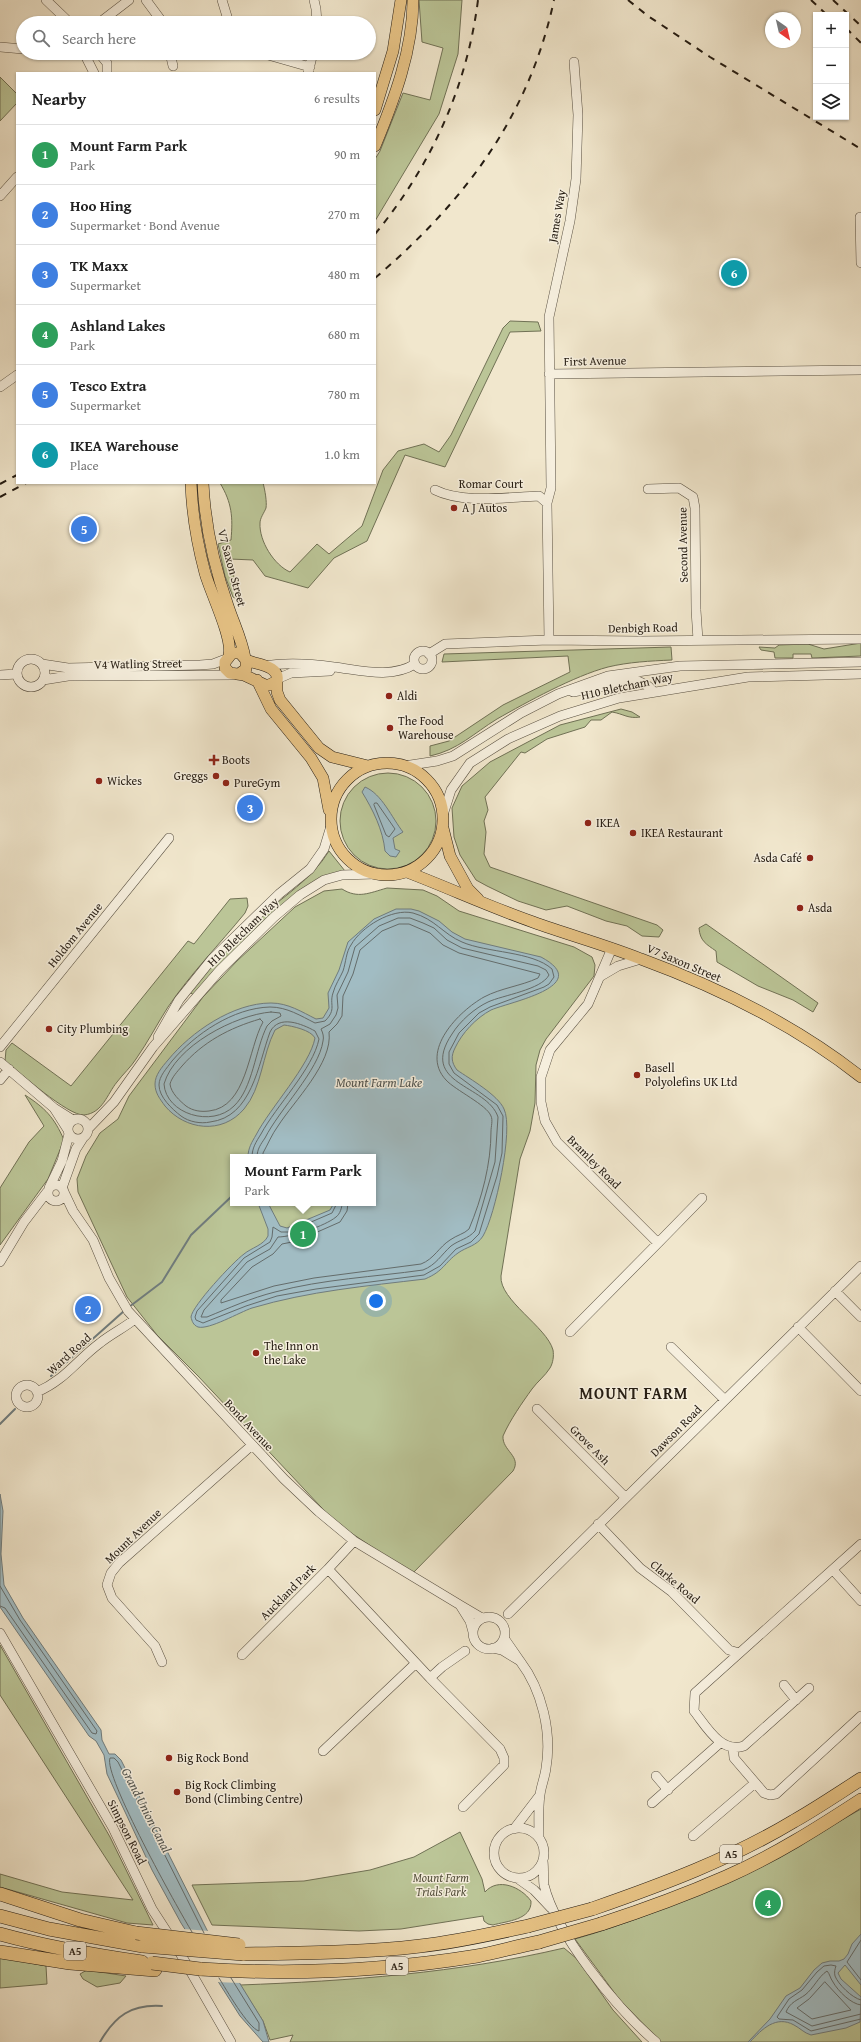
<!DOCTYPE html>
<meta charset="utf-8">
<style>
body{margin:0;font-family:"Gentium Book Plus",serif;background:#f2f2f2;color:#222}
.controls{position:absolute;right:12px;top:12px;display:grid;overflow:hidden;border-radius:0px;box-shadow:0 1px 3px #0004}
.controls button{width:36px;height:36px;display:grid;place-items:center;padding:0;border:0;border-bottom:1px solid #e0e0e0;background:#fff;color:#222;font:20px sans-serif}
.compass{position:absolute;left:765px;top:12px;width:36px;height:36px;border-radius:50%;background:#fff;box-shadow:0 1px 3px #0004;rotate:146deg}
.you{position:absolute;left:376px;top:1301px;width:14px;height:14px;margin:-10px;border:3px solid #fff;border-radius:50%;background:#1a73e8;box-shadow:0 0 0 6px #1a73e833}
.badge{display:grid;place-items:center;width:26px;height:26px;border-radius:50%;background:#8f2418;color:#fff;font-size:13px;font-weight:700}
.pin{position:absolute;translate:-50% -50%;border:2px solid #fff;box-shadow:0 1px 4px #0006}
.popup{position:absolute;left:230px;top:1154px;width:146px;height:52px;box-sizing:border-box;display:grid;place-content:center;border-radius:0px;background:#fff;filter:drop-shadow(0 1px 3px #0005);font-size:13px;white-space:nowrap;color:#767676}
.popup b{font-size:15px;color:#222}
.popup::after{content:'';position:absolute;left:50%;top:100%;margin-left:-8px;border:8px solid transparent;border-top-color:#fff}
.list{margin:0;padding:0;list-style:none}
h2{display:flex;justify-content:space-between;align-items:center;height:52px;margin:0;padding:0 16px;font-size:17px}
h2 small{font-size:13px;font-weight:400;color:#767676}
.list li{display:grid;grid-template-columns:26px 1fr auto;gap:12px;align-items:center;box-sizing:border-box;height:60px;padding:0 16px;border-top:1px solid #e0e0e0}
.list b{display:block;font-size:15px;white-space:nowrap}
.list p{margin:0;font-size:13px;white-space:nowrap;color:#767676}
.list em{font-size:13px;font-style:normal;color:#767676}
.icon{flex:none;width:22px;height:22px;fill:none;stroke:currentColor;stroke-width:2;stroke-linecap:round;stroke-linejoin:round}
.map{position:relative;flex:none;width:861px;height:2042px;overflow:hidden}
.search{position:absolute;background:#fff;box-shadow:0 1px 3px #0004;left:16px;top:16px;width:360px;height:44px;display:flex;align-items:center;gap:10px;box-sizing:border-box;padding:0 14px;border-radius:22px;color:#767676;font-size:15px}
.panel{position:absolute;background:#fff;box-shadow:0 1px 3px #0004;left:16px;top:72px;width:360px;height:412px;border-radius:0px}
.map>svg:first-child{display:block}
.green{fill:#bbc597;stroke:#707155;fill-rule:evenodd}
.water{fill:#a1bcc3;stroke:#707c7d}
.pier{fill:#f1e7cd}
.lines{fill:none;stroke-linecap:round;stroke-linejoin:round}
.shore{stroke:#646c6b;stroke-width:1}
.stream{stroke:#707c7d;stroke-width:2}
.minor-casing{stroke:#595042;stroke-width:10}
.major-casing{stroke:#261d13;stroke-width:12}
.highway-casing{stroke:#261d13;stroke-width:14}
.minor{stroke:#f6efde;stroke-width:9}
.major{stroke:#e8c486;stroke-width:11}
.highway{stroke:#e8c486;stroke-width:13}
.rail{stroke:#261d13;stroke-width:2;stroke-dasharray:7 7;stroke-linecap:butt}
.highway-bridge-casing{stroke:#261d13;stroke-width:14;stroke-linecap:butt}
.highway-bridge{stroke:#e8c486;stroke-width:13}
.poi-dot{fill:#8f2418;stroke:#f6efde;stroke-width:1.5}
.labels{text-anchor:middle;stroke-width:3;stroke-linejoin:round;paint-order:stroke}
.shield{fill:#f6efde;stroke:#645c50;stroke-width:1}
.shield-label{font-size:11px;font-weight:bold;fill:#261d13}
.street-label{font-size:12px;fill:#261d13;stroke:#f6efde}
.poi-label{font-size:12px;fill:#261d13;stroke:#f6efde;text-anchor:start}
.park-label{font-size:12px;font-style:italic;fill:#534f3b;stroke:#f6efde}
.water-label{font-size:13px;font-style:italic;fill:#515551;stroke:#f6efde}
.district-label{font-size:16px;font-weight:bold;letter-spacing:1px;fill:#261d13;stroke:#f6efde}
</style>
<div class="map">
<svg width="861" height="2042" viewBox="0 0 861 2042">
<rect width="100%" height="100%" fill="#f1e7cd"/>
<filter id="stains"><feTurbulence type="fractalNoise" baseFrequency=".005" numOctaves="4"/><feColorMatrix values="0 0 0 0 .2 0 0 0 0 .09 0 0 0 0 .02 0 0 0 .5 -.17"/></filter>
<radialGradient id="worn" r=".72"><stop offset=".6" stop-color="#630" stop-opacity="0"/><stop offset="1" stop-color="#630" stop-opacity=".3"/></radialGradient>
<path class="green" d="M419,0H462L458,54L439,114L375,221V159L380,151L403,93L430,100L443,48L422,42Z
M0,77L17,94V103L0,121Z
M510,321L538,322L541,331L510,332L445,467L405,455L367,541L334,558L308,588L265,576L253,560L230,559L239,600L233,597L225,576L218,544L231,540C233,517 232,503 220,483H263C265,490 267,502 266,508C264,513 260,518 260,523C259,541 274,565 290,572L317,544L329,554L362,526L383,470L398,451L424,444L439,452L451,435L503,328Z
M861,643V656L812,658L811,654H793V658H775L774,652L761,650L759,647L775,648L779,645L808,644L824,649Z
M671,647L672,660C650,661 629,662 608,667C574,676 527,702 497,719C474,733 458,750 430,756V746L449,741L503,705L570,672L568,656L442,662L444,654Z
M621,709L632,712L640,717C628,719 624,714 612,712L601,720H591L585,727L547,739L525,753L521,752L485,797L488,810L484,821L486,832L484,854L490,867L657,925L663,930L659,937L642,936L627,926L606,921L567,906L546,910L518,901L487,886L476,880L460,855L454,837L452,808L462,786L490,762L560,725Z
M340 821a48 48 0 1 1 96 0a48 48 0 1 1-96 0Z
M329,851L345,871L305,887L265,920L230,954L194,995L189,992C211,966 233,941 258,918C283,897 312,879 329,851Z
M387,888L423,890L437,896L459,911L574,947L592,957L595,965L594,976L546,1039L540,1050L536,1065L535,1103L530,1131L520,1159L501,1276C499,1300 547,1327 553,1350C554,1356 553,1363 550,1368C545,1376 537,1382 532,1389C522,1403 510,1420 503,1436C502,1451 522,1456 513,1471L412,1574L335,1522L198,1376L157,1335L127,1297L78,1192L77,1179L86,1156L100,1133L118,1119L129,1096L203,997L237,961L295,907L324,891L342,889C358,899 369,893 387,888ZM233,1157H373V1203H233Z
M247,898L248,906L245,913C219,945 191,973 168,1007C157,1024 148,1042 136,1059C131,1067 123,1074 117,1082C107,1094 103,1113 84,1115C68,1116 19,1072 5,1061L6,1050L12,1043L71,1086L188,941L194,944L230,899Z
M706,924L818,1003L813,1012L793,1000L758,986L717,962L716,951C706,944 700,941 699,928Z
M25,1095C45,1108 54,1117 64,1140L48,1179L0,1245V1188L29,1142L44,1126Z
M0,1645L110,1837L153,1925L127,1923L0,1887V1874L62,1892L133,1900L0,1695Z
M861,1809V2042H661L619,1999L575,1939C677,1910 770,1861 861,1809Z
M460,1832L482,1879L485,1892C498,1877 521,1887 531,1901C532,1920 507,1921 493,1925L488,1924L484,1921L483,1916L401,1929L359,1931L212,1925L192,1885L304,1881L370,1870L414,1857Z
M564,1948L577,1959L613,2010L642,2042H290L293,2035L270,2040L263,2021L240,1985C349,1981 458,1973 564,1948Z
M0,1957L46,1966L47,1984L0,1988Z
M87,1970L126,1976L120,1983L97,1987L83,1979L80,1974Z"/>
<path class="water" d="M365,787C382,794 392,818 403,832L393,838L395,849L400,851L396,857L390,856L385,851C383,830 373,810 362,792Z
M396,909H411L419,911L439,921L452,932L465,939L541,957C595,986 509,1002 491,1010C476,1018 462,1033 455,1048C451,1056 451,1062 457,1070C470,1079 498,1095 504,1109C514,1129 495,1216 483,1236C477,1246 466,1247 458,1253C444,1263 444,1271 425,1279C367,1286 309,1291 252,1308C240,1312 209,1330 198,1327C193,1325 192,1321 191,1317C192,1306 233,1262 244,1254C251,1248 264,1245 268,1236V1229L258,1203H268L280,1226L287,1228L330,1210L334,1203H373V1157H248C248,1148 252,1142 256,1135C270,1108 310,1065 315,1038C311,1030 292,1026 284,1025L275,1030C262,1055 262,1088 244,1109C222,1135 185,1130 165,1106C160,1099 155,1093 155,1084C155,1075 162,1067 168,1060C191,1032 233,1003 271,1003C288,1003 302,1012 316,1019L323,1018L329,1008L328,993L339,970L348,942L374,919Z
M0,1494L3,1511L1,1554L4,1585L23,1618L101,1730L102,1740L109,1754H115L121,1760L207,1930L263,2021L269,2042H263L240,2016L181,1923L152,1870L126,1814L107,1774L104,1755L96,1741L89,1736L0,1607Z
M861,1934V1985L845,1965L838,1973L841,1979L861,1997L860,2022L846,2028L811,2035C804,2033 800,2028 794,2025C776,2015 762,2029 750,2042H748L770,2019L786,1996L800,1988L814,1970L822,1963L830,1961H839L844,1959L848,1954L852,1944Z"/>
<path class="pier" d="M183,1929L210,1931L241,1983L215,1982Z"/>
<g class="lines">
<path class="shore" d="M375,803H377L395,829L389,837L386,835L374,805Z
M271,1012L280,1013L281,1016L272,1021L267,1026C255,1050 253,1088 234,1106C212,1128 166,1114 164,1084C175,1046 235,1015 271,1012Z
M260,1019L263,1022C248,1049 247,1107 209,1111C201,1112 193,1111 186,1106C180,1101 171,1093 170,1084C172,1077 177,1072 182,1066C203,1042 229,1028 260,1019Z
M252,1157C252,1148 256,1142 261,1134C276,1106 313,1069 319,1039L315,1031C302,1024 279,1014 270,1032C258,1065 252,1117 210,1122C201,1124 189,1122 181,1116C172,1109 159,1097 159,1085C159,1076 167,1068 172,1061C195,1034 233,1008 270,1007C287,1007 301,1016 315,1023L325,1021C337,1009 329,1005 333,993C335,985 340,978 343,971C346,962 346,952 351,945C361,927 392,908 413,913C435,919 443,934 462,942C487,953 532,951 552,969L554,977L549,984L544,987L490,1007L479,1013L459,1033L449,1052V1064L454,1073L497,1105L503,1116L502,1153L497,1176L479,1234L471,1242L456,1249L440,1266L424,1275L316,1289L277,1296L246,1306L203,1323L196,1320L195,1317L197,1311L244,1258L270,1242L272,1237L273,1227L281,1232H288L332,1213L337,1203
M257,1157C257,1149 261,1144 265,1138C279,1110 319,1070 323,1041C324,1037 323,1033 321,1029L330,1024L336,1015L338,1008L337,995L348,972L355,947L379,926L398,918H410L423,923L434,928L447,940L462,948L538,966L546,970L549,975C541,990 503,995 488,1002C475,1008 460,1021 452,1034C418,1085 487,1084 498,1117L495,1162L475,1231C468,1239 459,1240 451,1246C441,1255 436,1265 423,1270C374,1277 323,1279 275,1292C251,1298 229,1308 207,1317H201L204,1310L247,1262L270,1249L278,1237C292,1237 325,1226 336,1217C340,1214 342,1208 342,1203
M263,1157V1153C268,1144 272,1134 278,1126C294,1101 333,1063 329,1032L337,1024L342,1016L343,996L353,974L360,950L382,931L399,924H409L430,933L443,945L459,953L540,974L538,978C521,986 501,988 484,997C459,1011 419,1051 446,1080C455,1090 487,1105 491,1116C493,1120 491,1127 491,1131C491,1164 482,1198 469,1229C464,1234 457,1235 450,1240C439,1247 434,1259 421,1264L314,1278L274,1286L221,1303V1300L252,1267L273,1254L282,1244L297,1241L340,1222L347,1211L348,1203
M0,1586L20,1620L97,1731L96,1734L92,1733L5,1608L0,1606
M192,1932C178,1909 103,1775 110,1758H114L118,1762L204,1933
M861,1940L847,1962L861,1980
M219,1978C226,1989 248,2028 259,2031V2023L231,1978
M825,1982L851,2010L812,2019L797,2008L809,1999Z
M861,2000C852,1998 838,1984 835,1976C834,1972 835,1969 836,1966L831,1965L824,1966L817,1972L802,1990L789,1999L777,2017L779,2019L793,2020L811,2031L861,2019
M861,2005C851,2004 838,1991 833,1982C830,1978 830,1974 827,1971C818,1977 814,1988 805,1995C798,2000 790,2002 786,2012L812,2026L861,2014"/>
<path class="stream" d="M129,1307L162,1282L191,1235L233,1195
M51,1376L124,1311
M0,1424L15,1409
M100,2042C115,2016 131,2004 162,2006"/>
<g class="minor-casing">
<path id="minor" d="M46,0L70,23
M146,0L163,23
M222,0L229,23
M314,0L316,9L317,23
M99,23L129,0
M0,47L23,49
M84,53L94,73
M99,53L107,63V73
M170,53L173,66
M261,53L310,67
M308,73L313,53
M0,196L17,177
M860,217L861,263
M549,374L861,370
M0,387L17,375
M648,489L679,488L693,497L695,508L696,610L698,640
M435,490C463,504 507,497 539,496L547,503
M549,640L547,503L551,488L549,317L570,221L576,179L578,115L574,62
M414 660a9 9 0 1 1 18 0a9 9 0 1 1-18 0Z
M429,654L445,644L549,640L639,641L861,639
M17 673a14 14 0 1 1 28 0a14 14 0 1 1-28 0Z
M42,664L68,668L200,665L213,664L226,659
M266,666C288,662 312,664 334,667C360,670 391,679 415,664
M0,675L17,674
M277,679L291,673L330,671
M43,680L68,676L233,675
M573,692L636,680L648,686L653,691
M404,766L437,761L453,756L521,713L558,694L608,676L680,666L861,662
M443,815L451,790L470,763L508,739L560,716L619,698L748,677L861,674
M601,976L618,966L641,959
M158,1037L179,1000L212,959L279,894L310,869L324,849L331,826
M0,1047L169,838
M0,1062L54,1108
M0,1080L9,1069
M68 1129a10 10 0 1 1 20 0a10 10 0 1 1-20 0Z
M88,1129L114,1102L153,1047L220,970L274,917L300,895L324,880L342,875L374,874
M68,1130L54,1108L73,1120
M48 1193a8 8 0 1 1 16 0a8 8 0 1 1-16 0Z
M49,1188L62,1161L69,1134
M62,1188L76,1149L83,1138
M64,1192L73,1211L93,1240L109,1278L128,1311L284,1479L319,1512L354,1541L460,1605
M658,1243L702,1198
M0,1262L24,1222L47,1192
M835,1291L861,1317
M798,1327L861,1391
M570,1332L658,1243L557,1142L545,1121L541,1102V1077L550,1050L588,1004L612,948
M671,1347L725,1400
M16 1396a11 11 0 1 1 22 0a11 11 0 1 1-22 0Z
M37,1392C65,1380 77,1360 100,1343C111,1334 124,1328 135,1319
M537,1409L625,1497
M598,1524L640,1568L672,1592L729,1650L739,1653
M328,1569L354,1541
M833,1570L861,1601
M508,1614L861,1266
M473 1633a16 16 0 1 1 32 0a16 16 0 1 1-32 0Z
M473,1632L470,1621L460,1605L482,1618
M0,1633L113,1828L152,1909L176,1946L231,2042
M493,1648L502,1650L520,1661L504,1638
M242,1655L328,1569L430,1678
M520,1661C542,1690 552,1732 546,1768C545,1777 541,1786 540,1795C538,1808 539,1824 539,1837
M162,1662L155,1646L112,1598L107,1585L111,1573L119,1563L252,1445
M784,1685L796,1700
M809,1688L744,1746C721,1754 706,1726 694,1711L695,1693L861,1544
M733,1747L734,1758L764,1793L770,1795L776,1794L861,1716
M323,1751L416,1663
M656,1776L668,1790
M652,1803L720,1743
M463,1807L504,1765V1758L500,1749L430,1678L442,1667L465,1651
M494 1853a25 25 0 1 1 50 0a25 25 0 1 1-50 0Z
M514,1829L540,1795
M693,1836L755,1783
M543,1861C544,1869 543,1878 544,1885C556,1934 617,2009 656,2042
M517,1878L534,1890L551,1908"/>
</g>
<g class="major-casing">
<path id="major" d="M375,110L393,51L401,0
M375,146C394,100 413,50 413,0
M191,483C192,514 197,543 205,573C211,594 233,638 229,655
M203,483C205,525 214,566 228,606C234,624 242,640 245,658
M239,674L246,669V660L240,653H232L225,662V668L230,673L244,675L265,685H269L277,681C280,665 257,665 246,660
M257,680L271,709L311,758L323,778L329,810
M277,681V692L280,700L319,748L332,757L368,766
M331 819a56 56 0 1 1 112 0a56 56 0 1 1-112 0Z
M443,828L450,856L468,889L478,899
M407,872C449,888 490,907 533,922C569,935 606,945 641,959C720,988 795,1025 861,1077"/>
</g>
<g class="highway-casing">
<path id="highway" d="M0,1894L80,1920L136,1933
M592,1909C661,1885 731,1859 794,1821C817,1808 839,1793 861,1779
M0,1916L49,1929L143,1946
M601,1924C644,1910 685,1895 726,1877C774,1856 818,1828 861,1800
M0,1934C47,1947 94,1955 142,1962
M0,1952L70,1963L155,1970
M243,1954C302,1953 361,1953 420,1946C457,1942 492,1934 528,1926
M200,1969C293,1975 385,1971 477,1956C498,1952 518,1946 539,1942"/>
</g>
<use href="#minor" class="minor"/>
<use href="#major" class="major"/>
<use href="#highway" class="highway"/>
<path class="rail" d="M628,0L648,16L710,57L861,149
M811,0L827,15
M833,0L861,26
M846,28L861,43
M375,234C431,166 467,87 478,0
M375,278C464,202 529,117 554,0
M0,484L17,475
M0,497L26,483"/>
<g class="highway-bridge-casing">
<path id="highway-bridge" d="M528,1926L592,1909
M136,1933L239,1945
M539,1942L601,1924
M143,1946L243,1954
M152,1963L200,1969"/>
</g>
<use href="#highway-bridge" class="highway-bridge"/>
</g>
<g class="poi-dot">
<circle cx="454" cy="508" r="4"/>
<circle cx="389" cy="696" r="4"/>
<circle cx="390" cy="728" r="4"/>
<path d="M212 754h4v4h4v4h-4v4h-4v-4h-4v-4h4z"/>
<circle cx="216" cy="776" r="4"/>
<circle cx="99" cy="781" r="4"/>
<circle cx="226" cy="783" r="4"/>
<circle cx="588" cy="823" r="4"/>
<circle cx="633" cy="833" r="4"/>
<circle cx="810" cy="858" r="4"/>
<circle cx="800" cy="908" r="4"/>
<circle cx="49" cy="1029" r="4"/>
<circle cx="637" cy="1075" r="4"/>
<circle cx="256" cy="1353" r="4"/>
<circle cx="169" cy="1758" r="4"/>
<circle cx="177" cy="1792" r="4"/>
</g>
<g class="labels">
<g class="shield">
<rect x="720" y="1845" width="22" height="18" rx="3"/>
<rect x="64" y="1942" width="22" height="18" rx="3"/>
<rect x="386" y="1957" width="22" height="18" rx="3"/>
</g>
<g class="shield-label">
<text x="731" y="1858">A5</text>
<text x="75" y="1955">A5</text>
<text x="397" y="1970">A5</text>
</g>
<g class="street-label">
<text transform="translate(557 216) rotate(-80)" y="4">James Way</text>
<text transform="translate(595 361) rotate(-1)" y="4">First Avenue</text>
<text x="491" y="488">Romar Court</text>
<text transform="translate(683 545) rotate(-91)" y="4">Second Avenue</text>
<text transform="translate(232 568) rotate(75)" y="4">V7 Saxon Street</text>
<text transform="translate(643 628) rotate(-1)" y="4">Denbigh Road</text>
<text transform="translate(138 664) rotate(-1)" y="4">V4 Watling Street</text>
<text transform="translate(627 686) rotate(-12)" y="4">H10 Bletcham Way</text>
<text transform="translate(243 932) rotate(-44)" y="4">H10 Bletcham Way</text>
<text transform="translate(75 935) rotate(-51)" y="4">Holdom Avenue</text>
<text transform="translate(684 963) rotate(23)" y="4">V7 Saxon Street</text>
<text transform="translate(594 1162) rotate(45)" y="4">Bramley Road</text>
<text transform="translate(69 1354) rotate(-42)" y="4">Ward Road</text>
<text transform="translate(249 1425) rotate(47)" y="4">Bond Avenue</text>
<text transform="translate(676 1431) rotate(-45)" y="4">Dawson Road</text>
<text transform="translate(590 1445) rotate(45)" y="4">Grove Ash</text>
<text transform="translate(133 1536) rotate(-44)" y="4">Mount Avenue</text>
<text transform="translate(675 1582) rotate(40)" y="4">Clarke Road</text>
<text transform="translate(288 1592) rotate(-45)" y="4">Auckland Park</text>
<text transform="translate(127 1832) rotate(63)" y="4">Simpson Road</text>
</g>
<g class="poi-label">
<text x="462" y="512">A J Autos</text>
<text x="397" y="700">Aldi</text>
<text x="398" y="725">The Food<tspan x="398" dy="14">Warehouse</tspan></text>
<text x="222" y="764">Boots</text>
<text x="208" y="780" text-anchor="end">Greggs</text>
<text x="107" y="785">Wickes</text>
<text x="234" y="787">PureGym</text>
<text x="596" y="827">IKEA</text>
<text x="641" y="837">IKEA Restaurant</text>
<text x="802" y="862" text-anchor="end">Asda Café</text>
<text x="808" y="912">Asda</text>
<text x="57" y="1033">City Plumbing</text>
<text x="645" y="1072">Basell<tspan x="645" dy="14">Polyolefins UK Ltd</tspan></text>
<text x="264" y="1350">The Inn on<tspan x="264" dy="14">the Lake</tspan></text>
<text x="177" y="1762">Big Rock Bond</text>
<text x="185" y="1789">Big Rock Climbing<tspan x="185" dy="14">Bond (Climbing Centre)</tspan></text>
</g>
<g class="park-label">
<text x="441" y="1882">Mount Farm<tspan x="441" dy="14">Trials Park</tspan></text>
</g>
<g class="water-label">
<text x="379" y="1087">Mount Farm Lake</text>
<text transform="translate(147 1810) rotate(63)" y="5">Grand Union Canal</text>
</g>
<g class="district-label">
<text x="634" y="1399">MOUNT FARM</text>
</g>
</g>
<rect width="100%" height="100%" filter="url(#stains)"/>
<rect width="100%" height="100%" fill="url(#worn)"/>
</svg>
<div class="controls">
<button>+</button>
<button>−</button>
<button><svg class="icon" aria-label="layers" viewBox="0 0 24 24"><path d="M12 4l9 5-9 5-9-5zM3 14l9 5 9-5"/></svg></button>
</div>
<svg class="compass" viewBox="-18 -18 36 36"><path d="M0-13l5 13h-10z" fill="#e53935"/><path d="M0 13l5-13h-10z" fill="#767676"/></svg>
<div class="you"></div>
<div class="pin badge" style="left:303px;top:1234px;background:#2e9e5b">1</div>
<div class="popup"><b>Mount Farm Park</b>Park</div>
<div class="pin badge" style="left:88px;top:1309px;background:#3f7fe0">2</div>
<div class="pin badge" style="left:250px;top:808px;background:#3f7fe0">3</div>
<div class="pin badge" style="left:768px;top:1903px;background:#2e9e5b">4</div>
<div class="pin badge" style="left:84px;top:529px;background:#3f7fe0">5</div>
<div class="pin badge" style="left:734px;top:273px;background:#0f9aa8">6</div>
<div class="search"><svg class="icon" aria-label="search" viewBox="0 0 24 24"><circle cx="10" cy="10" r="6"/><path d="M15 15l6 6"/></svg>Search here</div>
<section class="panel">
<h2>Nearby<small>6 results</small></h2>
<ul class="list">
<li><span class="badge" style="background:#2e9e5b">1</span><div><b>Mount Farm Park</b><p>Park</p></div><em>90 m</em></li>
<li><span class="badge" style="background:#3f7fe0">2</span><div><b>Hoo Hing</b><p>Supermarket · Bond Avenue</p></div><em>270 m</em></li>
<li><span class="badge" style="background:#3f7fe0">3</span><div><b>TK Maxx</b><p>Supermarket</p></div><em>480 m</em></li>
<li><span class="badge" style="background:#2e9e5b">4</span><div><b>Ashland Lakes</b><p>Park</p></div><em>680 m</em></li>
<li><span class="badge" style="background:#3f7fe0">5</span><div><b>Tesco Extra</b><p>Supermarket</p></div><em>780 m</em></li>
<li><span class="badge" style="background:#0f9aa8">6</span><div><b>IKEA Warehouse</b><p>Place</p></div><em>1.0 km</em></li>
</ul>
</section>
</div>
